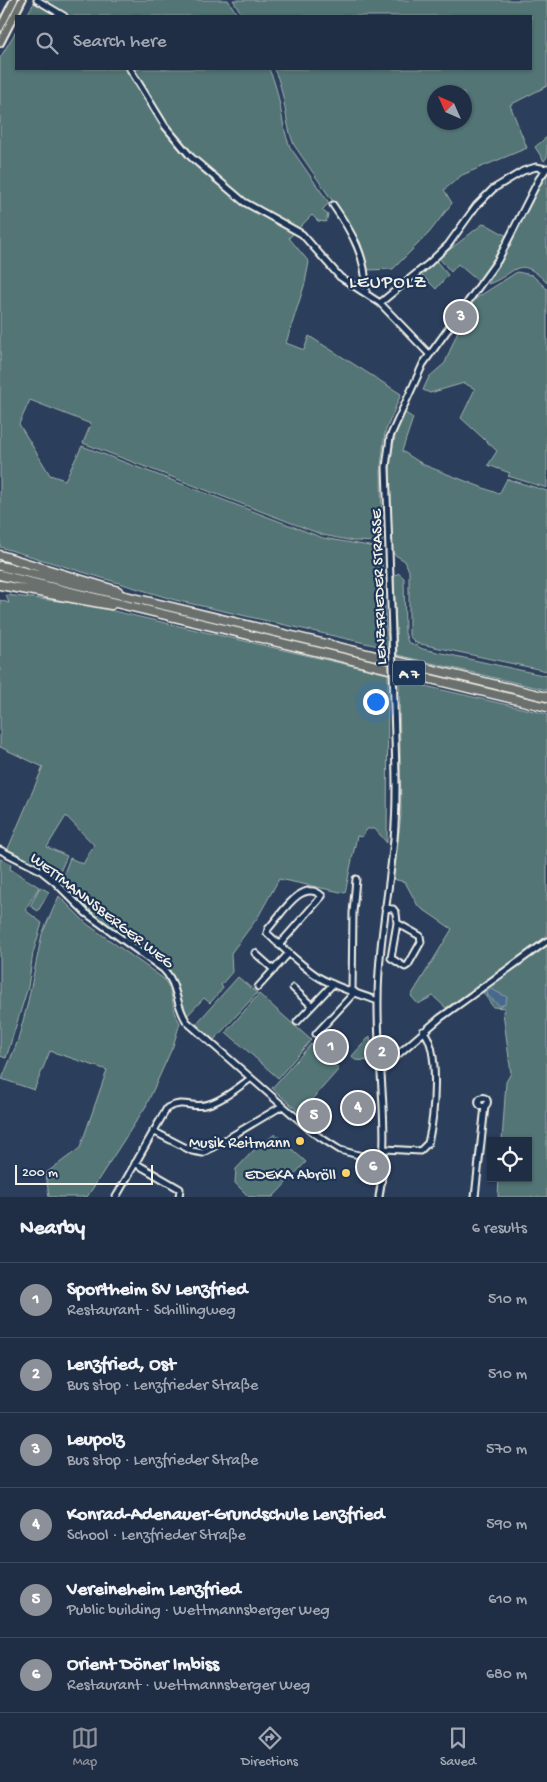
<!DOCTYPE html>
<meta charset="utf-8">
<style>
body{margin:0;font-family:"Gochi Hand",sans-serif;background:#2d3a50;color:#f1f3f6}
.controls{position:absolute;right:15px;bottom:15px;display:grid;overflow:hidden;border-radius:0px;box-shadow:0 1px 4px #0004}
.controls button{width:45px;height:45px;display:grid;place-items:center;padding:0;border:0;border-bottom:1px solid #3d4a5e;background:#202e45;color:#f1f3f6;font:25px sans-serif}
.compass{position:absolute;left:427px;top:85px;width:45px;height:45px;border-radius:50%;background:#202e45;box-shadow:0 1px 4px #0004;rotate:315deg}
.scale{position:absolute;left:15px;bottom:12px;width:138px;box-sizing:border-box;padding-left:5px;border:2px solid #f4f1e8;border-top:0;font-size:14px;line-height:18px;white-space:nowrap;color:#f4f1e8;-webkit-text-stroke:4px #1d3557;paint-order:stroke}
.you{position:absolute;left:375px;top:701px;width:18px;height:18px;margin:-12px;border:4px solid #fff;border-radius:50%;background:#1a73e8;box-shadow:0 0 0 8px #1a73e833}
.badge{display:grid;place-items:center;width:32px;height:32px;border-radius:50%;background:#8c9099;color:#fff;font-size:16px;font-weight:700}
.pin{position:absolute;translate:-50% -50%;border:2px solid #fff;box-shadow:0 1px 5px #0006}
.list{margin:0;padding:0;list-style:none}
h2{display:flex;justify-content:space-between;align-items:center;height:65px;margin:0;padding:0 20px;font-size:21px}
h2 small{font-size:16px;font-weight:400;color:#a2a8b3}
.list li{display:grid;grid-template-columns:32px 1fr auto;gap:15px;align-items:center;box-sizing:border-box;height:75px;padding:0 20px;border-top:1px solid #3d4a5e}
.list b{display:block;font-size:19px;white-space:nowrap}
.list p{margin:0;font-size:16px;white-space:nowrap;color:#a2a8b3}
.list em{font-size:16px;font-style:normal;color:#a2a8b3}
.icon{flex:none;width:28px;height:28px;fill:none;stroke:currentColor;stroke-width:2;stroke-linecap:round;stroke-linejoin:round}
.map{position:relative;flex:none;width:547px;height:1197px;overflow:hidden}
.search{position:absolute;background:#202e45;box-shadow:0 1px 4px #0004;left:15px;right:15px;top:15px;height:55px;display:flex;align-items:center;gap:12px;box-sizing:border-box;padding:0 18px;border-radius:0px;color:#a2a8b3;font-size:19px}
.sheet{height:515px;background:#202e45}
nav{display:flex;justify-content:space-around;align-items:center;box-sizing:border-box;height:70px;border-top:1px solid #3d4a5e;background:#202e45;font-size:14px;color:#a2a8b3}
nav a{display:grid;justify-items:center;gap:2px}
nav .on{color:#8c9099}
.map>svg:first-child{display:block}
.green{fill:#527475;stroke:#a3b2ae;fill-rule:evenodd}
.water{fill:#48688e;stroke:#8d9fb2}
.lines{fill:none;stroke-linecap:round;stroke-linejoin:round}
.minor-casing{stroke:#f4f1e8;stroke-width:9}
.major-casing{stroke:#f4f1e8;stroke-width:10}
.highway-casing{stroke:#f4f1e8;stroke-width:11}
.minor{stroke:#1d3557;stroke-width:5}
.major{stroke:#6b706d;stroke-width:6}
.highway{stroke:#6b706d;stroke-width:8}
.minor-bridge-casing{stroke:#f4f1e8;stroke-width:9;stroke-linecap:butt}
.minor-bridge{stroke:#1d3557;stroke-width:5}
.poi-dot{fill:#ffd166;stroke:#1d3557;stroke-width:2}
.labels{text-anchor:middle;stroke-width:4.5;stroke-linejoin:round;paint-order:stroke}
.shield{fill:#1d3557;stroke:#b4b9bc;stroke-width:1}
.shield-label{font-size:15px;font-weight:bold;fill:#f4f1e8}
.street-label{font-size:16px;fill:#f4f1e8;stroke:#1d3557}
.poi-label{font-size:16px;fill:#f4f1e8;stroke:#1d3557;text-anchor:end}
.quarter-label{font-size:19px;letter-spacing:1px;fill:#f4f1e8;stroke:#1d3557}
</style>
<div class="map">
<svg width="547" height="1197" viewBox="0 0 547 1197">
<rect width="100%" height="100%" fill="#2b3e5c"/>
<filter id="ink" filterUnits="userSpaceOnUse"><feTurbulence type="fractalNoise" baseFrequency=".02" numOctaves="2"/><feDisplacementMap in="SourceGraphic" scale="10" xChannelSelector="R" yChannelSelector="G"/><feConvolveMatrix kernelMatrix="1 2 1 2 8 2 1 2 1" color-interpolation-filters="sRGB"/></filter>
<g filter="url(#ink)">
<path class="green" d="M36,0H228L238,16H69L44,1L41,6L57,16H26Z
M233,0H547V86L510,105L527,148L462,175L444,190L452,203L429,233L393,269L368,270L360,241L294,145C284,121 286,93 274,69H531V16H243ZM434,92H464V122H434Z
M16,31V69H125C141,86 149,108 162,128C191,169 235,202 280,224L281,219L245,200L193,156L167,124L133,69H269C282,96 280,123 290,147L329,203L322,210L328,215L326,222L318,221L312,215L289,238L309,262L305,283L286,343L304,350L309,336L401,394L385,432L381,466L382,542L353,541L323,535L83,443L91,424L30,400L19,424L50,475L65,480L82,446L323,538L381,548L386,627L389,643L387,648L175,600L0,547V58Z
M547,137V157L544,161L535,147Z
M547,173V283C517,252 516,275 488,284Z
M484,223L507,236L479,282L458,264L451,272L439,258Z
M436,261L448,275L436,289L422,275Z
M517,272L532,275L547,289V488L508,476L510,473L488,465L497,451L461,418L475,389L464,383L430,393L423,390L429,377L445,363L461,323L475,299Z
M404,412L413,418L402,451L424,465L499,494L507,479L547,491V671L416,643L409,636V571L405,561L392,553L391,545C390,501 384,453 404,412Z
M398,573L404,578L405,633L408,642L423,649L547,676V690L397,655L394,577Z
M6,595L83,604L388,674L387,843L375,829H367L362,837L357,836L345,893L279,879L258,917L231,953L232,972L221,985L223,988L210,1003L204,998L186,1017C177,1003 181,985 170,971L87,912L62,886L61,881L70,858L83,864L94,845L66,816L47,847L67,856L58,876L53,877L27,860L7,851L43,767L0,747V600L9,603Z
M399,680L547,714V938L446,1008L433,996L418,1004L411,996L452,929L418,906L405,882L393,879L401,815Z
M0,859L11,864L10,869L39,887L25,910L42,923L33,953L28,987L6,1058L0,1056Z
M40,887L49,892L38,911L30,906Z
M59,896L87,924L164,979C174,992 171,1009 180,1023L173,1046L146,1106L87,1197H49L46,1173L80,1148L107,1070L50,1051L34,1090L2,1079L17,1043L27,1006L42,934Z
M547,945V1197H498L499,1178H528V1141H502L506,1082L511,1073L503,1012L505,1008L493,1007L482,991Z
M238,977L257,993L214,1040L196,1024Z
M259,994L311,1040L278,1078L226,1032Z
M370,1036L373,1061L355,1060L352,1056Z
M311,1044L339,1069L300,1113L272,1088Z
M275,1134L306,1162L273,1197H249L235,1183L236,1169L253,1151Z"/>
<path class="water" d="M491,989L507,997L505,1004L500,1006L488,996L487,991Z"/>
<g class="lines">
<g class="minor-casing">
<path id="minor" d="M37,0L64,16
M130,69L165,126L191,157L244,202L302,234L340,277L380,303L429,354
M333,205C352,232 367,258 366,292
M380,303L428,264L448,245L476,206L493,189L523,171L536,167L546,169
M392,633L386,467L390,437L423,364L498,260L539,179L547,168
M0,850L40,870L55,882L86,913L163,969C178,983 175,1005 187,1022L315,1134L340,1150L384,1162
M385,908L393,909L396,913L397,923L420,936L421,942L408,965L405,967L391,958L397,923
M279,945L322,896C302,877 281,915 268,929L267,933C284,949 301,966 320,978C338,988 359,994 378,1001
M255,953L274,970
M258,987L289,953
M293,988L312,1006
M352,991L353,913L356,879
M297,1022L333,984
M316,1034L355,992
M381,1066L388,1063L440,1018L547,941
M478.5 1102a4.5 4.5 0 1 1 9 0a4.5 4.5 0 1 1-9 0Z
M153,1131L192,1151L203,1153L282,1106
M385,1149L420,1151L428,1143C434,1120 441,1048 423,1031
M135,1163L180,1189L179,1197
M116,1197L167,1108C185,1099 189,1108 205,1105C221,1102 237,1088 250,1079
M379,1197C391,1131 377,1067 378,1001C378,946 389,894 394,839C398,794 395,749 394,703
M475,1197L485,1106"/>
</g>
<g class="major-casing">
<path id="major" d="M0,28L14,0
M0,43L22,0"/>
</g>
<g class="highway-casing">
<path id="highway" d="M0,555L118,591
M0,566L547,697
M0,575L547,707
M0,585L111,605"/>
</g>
<use href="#minor" class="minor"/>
<use href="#major" class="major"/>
<use href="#highway" class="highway"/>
<g class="minor-bridge-casing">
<path id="minor-bridge" d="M392,633L394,703"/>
</g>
<use href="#minor-bridge" class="minor-bridge"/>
</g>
</g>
<g class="poi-dot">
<circle cx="300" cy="1141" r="5"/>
<circle cx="346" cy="1173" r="5"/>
</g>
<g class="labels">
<rect class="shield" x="393" y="660.5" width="32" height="25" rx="4"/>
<g class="shield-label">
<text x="409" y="678">A 7</text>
</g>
<g class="street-label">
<text transform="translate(377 587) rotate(-92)" y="6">LENZFRIEDER STRASSE</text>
<text transform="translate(103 909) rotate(38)" y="6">WETTMANNSBERGER WEG</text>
</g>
<g class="poi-label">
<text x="290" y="1147">Musik Reitmann</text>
<text x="336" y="1179">EDEKA Abröll</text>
</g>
<g class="quarter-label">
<text x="388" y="287">LEUPOLZ</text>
</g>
</g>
</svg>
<div class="controls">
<button><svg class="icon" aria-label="locate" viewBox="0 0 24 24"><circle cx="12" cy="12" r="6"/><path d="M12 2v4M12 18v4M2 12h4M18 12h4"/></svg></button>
</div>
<svg class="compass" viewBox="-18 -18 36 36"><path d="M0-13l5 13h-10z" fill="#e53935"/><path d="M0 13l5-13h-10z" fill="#a2a8b3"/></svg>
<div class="scale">200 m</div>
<div class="you"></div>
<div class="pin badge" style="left:331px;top:1047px">1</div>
<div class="pin badge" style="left:382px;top:1053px">2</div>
<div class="pin badge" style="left:461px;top:317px">3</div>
<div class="pin badge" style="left:358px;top:1108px">4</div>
<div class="pin badge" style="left:314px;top:1116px">5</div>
<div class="pin badge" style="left:373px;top:1167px">6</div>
<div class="search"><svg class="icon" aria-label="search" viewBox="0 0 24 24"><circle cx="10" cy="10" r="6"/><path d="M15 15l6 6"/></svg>Search here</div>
</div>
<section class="sheet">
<h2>Nearby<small>6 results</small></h2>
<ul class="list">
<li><span class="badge">1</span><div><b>Sportheim SV Lenzfried</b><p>Restaurant · Schillingweg</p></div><em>510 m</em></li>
<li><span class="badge">2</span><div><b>Lenzfried, Ost</b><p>Bus stop · Lenzfrieder Straße</p></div><em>510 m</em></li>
<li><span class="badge">3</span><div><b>Leupolz</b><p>Bus stop · Lenzfrieder Straße</p></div><em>570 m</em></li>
<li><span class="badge">4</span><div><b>Konrad-Adenauer-Grundschule Lenzfried</b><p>School · Lenzfrieder Straße</p></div><em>590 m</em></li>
<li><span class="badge">5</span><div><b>Vereineheim Lenzfried</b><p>Public building · Wettmannsberger Weg</p></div><em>610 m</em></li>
<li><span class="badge">6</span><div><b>Orient Döner Imbiss</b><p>Restaurant · Wettmannsberger Weg</p></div><em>680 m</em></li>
</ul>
</section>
<nav>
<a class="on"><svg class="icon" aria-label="map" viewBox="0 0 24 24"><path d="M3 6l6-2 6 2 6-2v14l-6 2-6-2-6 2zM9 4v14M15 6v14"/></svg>Map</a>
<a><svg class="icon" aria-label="directions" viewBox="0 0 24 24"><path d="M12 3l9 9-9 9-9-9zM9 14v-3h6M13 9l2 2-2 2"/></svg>Directions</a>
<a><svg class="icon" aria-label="saved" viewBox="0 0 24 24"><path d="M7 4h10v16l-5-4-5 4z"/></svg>Saved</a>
</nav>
